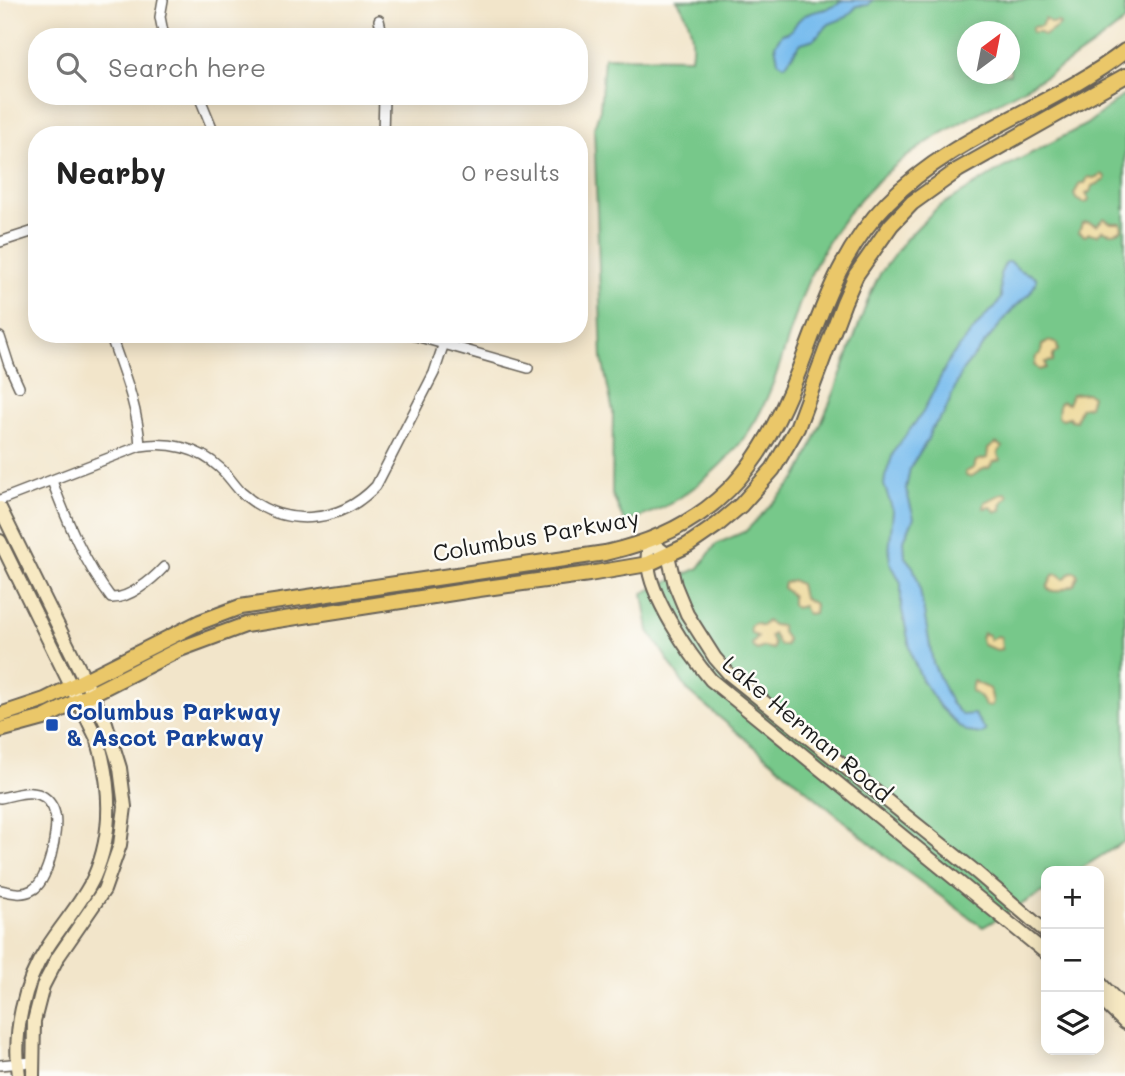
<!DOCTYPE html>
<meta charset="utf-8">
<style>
body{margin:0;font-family:Mali,sans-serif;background:#f6f6f6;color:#222}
.controls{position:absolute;right:21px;bottom:21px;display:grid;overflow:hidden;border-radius:14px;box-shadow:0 4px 18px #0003}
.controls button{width:63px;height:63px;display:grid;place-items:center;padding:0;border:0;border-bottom:2px solid #e0e0e0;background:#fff;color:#222;font:35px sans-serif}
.compass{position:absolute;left:957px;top:21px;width:63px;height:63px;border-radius:50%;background:#fff;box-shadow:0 4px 18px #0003;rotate:32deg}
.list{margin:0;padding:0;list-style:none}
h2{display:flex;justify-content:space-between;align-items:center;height:91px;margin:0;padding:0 28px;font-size:30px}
h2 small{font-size:23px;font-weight:400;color:#767676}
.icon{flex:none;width:38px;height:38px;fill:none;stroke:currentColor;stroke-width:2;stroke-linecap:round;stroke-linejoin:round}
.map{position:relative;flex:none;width:1125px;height:1076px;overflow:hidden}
.search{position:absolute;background:#fff;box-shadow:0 4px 18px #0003;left:28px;top:28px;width:560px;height:77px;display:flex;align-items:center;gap:18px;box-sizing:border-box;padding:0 24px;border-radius:28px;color:#767676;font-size:26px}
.panel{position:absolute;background:#fff;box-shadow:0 4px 18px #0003;left:28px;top:126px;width:560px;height:217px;border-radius:28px}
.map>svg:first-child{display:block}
.green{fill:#77c88a;stroke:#4a7253;stroke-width:2;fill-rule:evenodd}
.sand{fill:#eeda9e;stroke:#857b5d;stroke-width:2}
.water{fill:#77bcee;stroke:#4a6c85;stroke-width:2}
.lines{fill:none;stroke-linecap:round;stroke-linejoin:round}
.street-casing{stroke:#676259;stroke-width:12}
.secondary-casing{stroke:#676259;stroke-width:16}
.primary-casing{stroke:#676259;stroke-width:18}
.street{stroke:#fff;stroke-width:9}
.secondary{stroke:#f7e9c3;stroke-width:12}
.primary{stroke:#eac769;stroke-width:14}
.transit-dot{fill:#1a4fb4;stroke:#fdfcf7;stroke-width:2.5}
.labels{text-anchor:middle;stroke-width:5;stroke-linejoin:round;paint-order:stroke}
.street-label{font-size:23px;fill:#1c1c1c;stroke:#fdfcf7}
.transit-label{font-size:23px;font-weight:bold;fill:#164399;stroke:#fdfcf7;text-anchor:start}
</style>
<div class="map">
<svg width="1125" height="1076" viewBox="0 0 1125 1076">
<rect width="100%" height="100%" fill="#fdfcf7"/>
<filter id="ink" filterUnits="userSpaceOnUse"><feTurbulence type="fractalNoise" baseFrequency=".0143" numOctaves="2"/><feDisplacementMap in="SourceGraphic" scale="14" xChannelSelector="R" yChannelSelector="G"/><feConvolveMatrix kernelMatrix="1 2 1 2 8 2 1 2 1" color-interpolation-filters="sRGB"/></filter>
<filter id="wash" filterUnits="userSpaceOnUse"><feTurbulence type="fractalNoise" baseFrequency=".00686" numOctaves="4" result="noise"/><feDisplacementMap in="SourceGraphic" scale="28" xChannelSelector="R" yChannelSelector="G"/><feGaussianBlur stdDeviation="1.57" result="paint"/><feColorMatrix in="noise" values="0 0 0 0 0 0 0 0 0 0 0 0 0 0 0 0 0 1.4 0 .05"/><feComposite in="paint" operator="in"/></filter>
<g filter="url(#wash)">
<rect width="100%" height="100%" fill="#f2e5ca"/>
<path class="green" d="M677,0H1125V21C1093,47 1056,72 1019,91C963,122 905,148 862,197C839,222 818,255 806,286C789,330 779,379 756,420C737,453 705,482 673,502C659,511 641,516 625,523L612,494L613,412L602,359L594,128L600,109L604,57L691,58C695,36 690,18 677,0ZM968,32H1010V74H968Z
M1125,94V841L1077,871H1046V890L983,927L888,858L688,691L649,631L643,593L699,568L716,544L746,531L796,479L805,462L834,393L869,297L880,274L906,239L937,208L1001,169L1087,124Z"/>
<path class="sand" d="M1045,18L1051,23L1058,22L1060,25L1044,36L1040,32H1032V27L1041,26Z
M1102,174L1105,177V180L1092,186L1090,192L1086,194L1089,199L1088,202L1083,203L1076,199L1074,194L1080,183H1085L1088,177L1094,178Z
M1104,218L1111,223H1121L1122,229C1117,234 1108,234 1103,230L1097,235L1089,233L1085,236L1079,232L1082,223L1088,222L1097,225Z
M1050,341L1057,344L1058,351L1053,355V361L1045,362L1046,368L1039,370L1034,365L1036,357L1041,353L1042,345Z
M1087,393L1092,396L1089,406L1080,408L1076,421L1071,420L1069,417L1063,419L1058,417L1059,403L1063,402L1068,404L1072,394Z
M996,443L1002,447L998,453L1000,460L993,462L989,468C978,468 975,479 966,476L965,472L974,468L976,461L987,458L988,449Z
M1001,494L1006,493L1008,496L1002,502L1001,510L996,512L991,507L984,508L985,502Z
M1071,572H1076L1078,576L1074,585C1064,587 1056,596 1047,588L1053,575L1058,574L1064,579Z
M792,580L800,584L803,598L815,604L814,613L807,614L803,606L796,608L792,605V596L783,588L784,583Z
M767,621L773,625L781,626L782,632L787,639L786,645H779L773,634L770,636L774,645L773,649L764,647L757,650L753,647L752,644L758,637L751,633L750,626L755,623L762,626Z
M983,633L988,635L990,640L997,636L1001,637L1002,649L997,650L983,645L981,639Z
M973,681L990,689L993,702L991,706H985L981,697L971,691Z"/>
<path class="water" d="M843,0H873L868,5L857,6L847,17L829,24L814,39L801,43L786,64L784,65L778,61L775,45L782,34C798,30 792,24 802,17C814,9 832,11 843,0Z
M1006,262H1011L1019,270L1036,277V283L1030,293L1012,310L962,371L944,414L931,429L928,439L910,468L906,489L914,518L904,540L905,557L913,567L919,584L933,663L951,703L962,715L974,714L986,731L981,734L968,732L960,727L940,707L922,680L912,657L901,606V583L890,562L889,552L893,511L884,485L885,477L894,451L923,412L950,358L987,314L995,308L1001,298L1000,274Z"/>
</g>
<g filter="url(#ink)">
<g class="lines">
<g class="street-casing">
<path id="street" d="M163,0L160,17L164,37
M379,20L383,37
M199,96L215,135
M383,135L384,96
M0,242L37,230
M110,334C123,371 138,407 140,446
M409,334L528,368
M0,337L9,365L19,387
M52,481C67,521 85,564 111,598C129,599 152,580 164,567
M0,500L140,446C168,441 199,448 220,468C228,475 234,485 241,492C282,529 339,525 376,486L434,373L443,346
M0,798C12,796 26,790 38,794C47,797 53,805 55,814C59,830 48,883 32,890C22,896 11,892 0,890
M0,1065L32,1062"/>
</g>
<g class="secondary-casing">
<path id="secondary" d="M0,508L106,723L120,768L125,807L120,845L104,890L58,957L43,986L34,1021L33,1076
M0,541L98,741C111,786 114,832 94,877C82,903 62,924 47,948C23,984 13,1033 19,1076
M649,541C648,548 647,556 648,563C650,597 689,654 711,680L1046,953
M649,541L668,555L675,585L687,614L715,658L729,674L976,872L1046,932
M1099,982L1125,1009
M1099,998L1125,1023"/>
</g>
<g class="primary-casing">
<path id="primary" d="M0,715L45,700L200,622L240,607L605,553C713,529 761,470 799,370C823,307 840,251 888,202C954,134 1051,108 1125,51
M0,730L44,718L180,649L245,625L479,589L589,574L648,564L688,545L717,525L741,505L773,469L797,428L844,302L856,275L891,225L912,203L958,170L1125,76"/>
</g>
<use href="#street" class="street"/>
<use href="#secondary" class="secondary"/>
<use href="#primary" class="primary"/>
</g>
</g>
<rect class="transit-dot" x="45" y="718" width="14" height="14" rx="3.5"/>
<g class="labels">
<g class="street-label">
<text transform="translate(536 536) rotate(-10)" y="8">Columbus Parkway</text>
<text transform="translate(807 729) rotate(40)" y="8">Lake Herman Road</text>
</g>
<g class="transit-label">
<text x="66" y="720">Columbus Parkway<tspan x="66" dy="26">&amp; Ascot Parkway</tspan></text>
</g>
</g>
</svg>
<div class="controls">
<button>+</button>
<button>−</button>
<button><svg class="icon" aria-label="layers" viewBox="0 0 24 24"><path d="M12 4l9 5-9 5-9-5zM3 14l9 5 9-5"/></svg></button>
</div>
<svg class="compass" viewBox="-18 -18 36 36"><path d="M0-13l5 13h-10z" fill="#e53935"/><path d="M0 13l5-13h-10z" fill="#767676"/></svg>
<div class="search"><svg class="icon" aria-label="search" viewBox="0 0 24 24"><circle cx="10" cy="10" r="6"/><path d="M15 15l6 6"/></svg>Search here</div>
<section class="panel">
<h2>Nearby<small>0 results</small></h2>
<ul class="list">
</ul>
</section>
</div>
